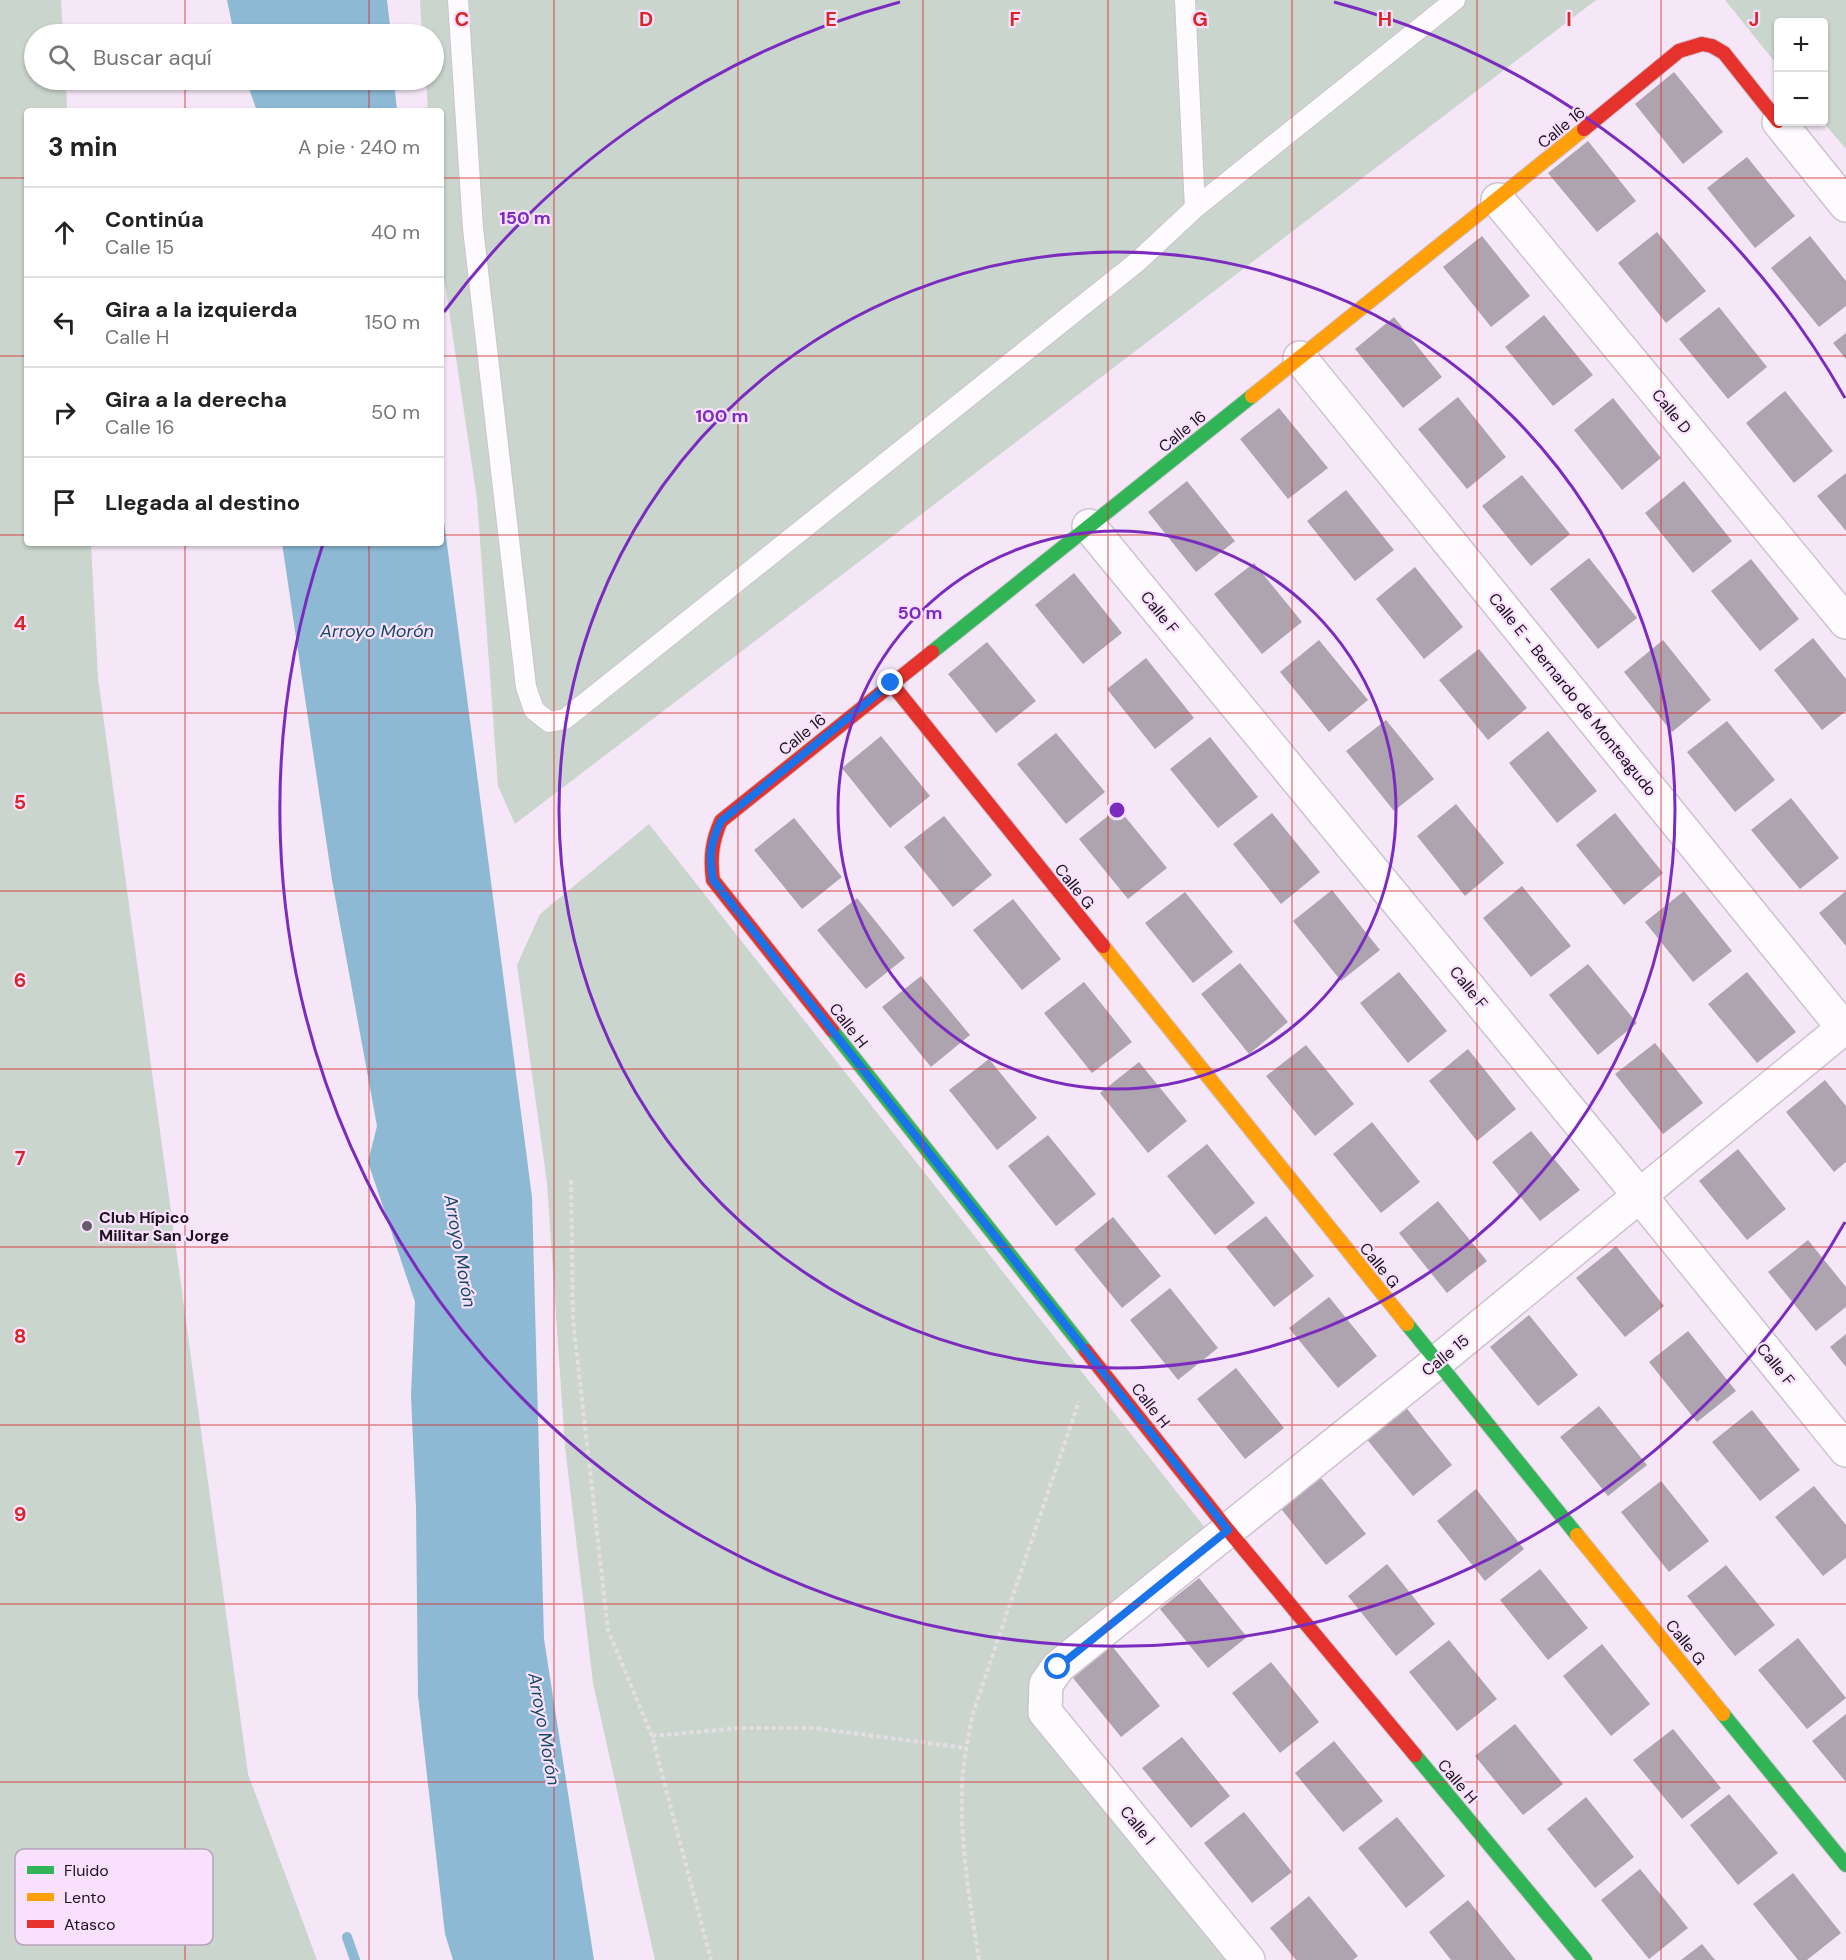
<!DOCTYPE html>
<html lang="es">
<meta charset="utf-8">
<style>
body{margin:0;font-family:"DM Sans",sans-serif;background:#f6f6f6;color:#222}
.controls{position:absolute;right:18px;top:18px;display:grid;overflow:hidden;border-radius:6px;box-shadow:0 2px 4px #0004}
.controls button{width:54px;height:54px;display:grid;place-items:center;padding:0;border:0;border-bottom:2px solid #e0e0e0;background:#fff;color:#222;font:30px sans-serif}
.stop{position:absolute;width:18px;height:18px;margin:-14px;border:4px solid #1a73e8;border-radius:50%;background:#fff}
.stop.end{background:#1a73e8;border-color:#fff;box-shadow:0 2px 6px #0008}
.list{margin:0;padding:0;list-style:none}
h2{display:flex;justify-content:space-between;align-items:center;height:78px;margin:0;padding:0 24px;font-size:26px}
h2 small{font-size:20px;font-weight:400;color:#767676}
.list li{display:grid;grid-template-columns:39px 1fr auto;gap:18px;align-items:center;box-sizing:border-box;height:90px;padding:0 24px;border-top:2px solid #e0e0e0}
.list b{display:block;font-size:22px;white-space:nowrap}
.list p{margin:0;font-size:20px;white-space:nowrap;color:#767676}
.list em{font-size:20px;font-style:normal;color:#767676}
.icon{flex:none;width:33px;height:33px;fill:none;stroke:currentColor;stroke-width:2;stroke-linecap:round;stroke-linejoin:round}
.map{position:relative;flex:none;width:1846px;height:1960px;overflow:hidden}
.search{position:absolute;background:#fff;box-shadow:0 2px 4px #0004;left:24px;top:24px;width:420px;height:66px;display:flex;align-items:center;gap:15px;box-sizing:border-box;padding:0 21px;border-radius:33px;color:#767676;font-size:22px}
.panel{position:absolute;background:#fff;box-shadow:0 2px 4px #0004;left:24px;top:108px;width:420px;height:438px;border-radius:6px}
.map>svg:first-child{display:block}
.green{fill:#cad5ce}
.water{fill:#8db9d5}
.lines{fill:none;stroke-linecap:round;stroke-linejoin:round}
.stream{stroke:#8db9d5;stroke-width:10}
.building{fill:#aea4b0}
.lane-casing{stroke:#cdc3cf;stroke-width:22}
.street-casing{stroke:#cdc3cf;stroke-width:36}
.fast-casing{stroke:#cdc3cf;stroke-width:16}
.slow-casing{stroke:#cdc3cf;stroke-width:16}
.jam-casing{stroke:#cdc3cf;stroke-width:16}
.path{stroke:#e2dee3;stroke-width:4;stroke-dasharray:4.5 3;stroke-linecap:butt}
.lane{stroke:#fefbfe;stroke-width:20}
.street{stroke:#fefbfe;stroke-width:33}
.fast{stroke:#30b455;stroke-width:14}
.slow{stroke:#ff9f0a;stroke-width:14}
.jam{stroke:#e5322d;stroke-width:14}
.route{stroke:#1a73e8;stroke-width:8}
.grid{fill:none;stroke:#d62828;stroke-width:1.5;stroke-opacity:0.55}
.ring{fill:none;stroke:#7b2cbf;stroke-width:3}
.poi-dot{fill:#675d69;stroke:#f9e1fd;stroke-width:2}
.labels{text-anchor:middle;stroke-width:4.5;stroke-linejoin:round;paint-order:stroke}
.street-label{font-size:16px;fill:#1b131d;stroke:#f9e1fd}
.poi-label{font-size:16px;font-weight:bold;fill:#1b131d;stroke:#f9e1fd;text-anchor:start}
.water-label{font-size:18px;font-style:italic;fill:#134b63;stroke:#f9e1fd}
.key{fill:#f9e1fd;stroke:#b6a3ba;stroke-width:1.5}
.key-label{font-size:16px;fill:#1b131d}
.grid-label{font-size:20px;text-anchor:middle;font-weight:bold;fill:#d62828;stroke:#f9e1fd;stroke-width:4.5;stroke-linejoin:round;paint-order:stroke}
.centre{fill:#7b2cbf;stroke:#f9e1fd;stroke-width:3}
.ring-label{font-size:18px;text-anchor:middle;font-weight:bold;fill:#7b2cbf;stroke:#f9e1fd;stroke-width:4.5;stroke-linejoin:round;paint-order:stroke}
</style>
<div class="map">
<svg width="1846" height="1960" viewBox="0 0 1846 1960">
<rect width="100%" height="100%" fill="#f5e7f7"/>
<path class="green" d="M0,0H61L63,34H34V80H66L67,111H27V543H91L98,678L248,1774L317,1960H0Z
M420,0H1596L515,824L498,786L477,499L441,257V111H428L426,80H434V34H422Z
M1725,0H1846V149L1823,122L1824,22H1778V66Z
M649,824L1206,1529L1034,1671L1032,1712L1229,1960H655L593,1683L565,1446L547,1183L517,965L540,914Z"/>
<path class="water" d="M227,0H387L391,34H234Z
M246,80H394L397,111H257Z
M441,498L532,1197L544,1639L594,1960H453L445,1934L418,1696L416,1508L411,1395L415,1302L368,1162L377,1126L332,880L282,543H441Z"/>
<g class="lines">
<path class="stream" d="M347,1937L355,1960"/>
</g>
<path class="building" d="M1674,72L1723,132L1683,164L1635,104Z
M1588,141L1636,201L1597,232L1548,173Z
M1747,157L1795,216L1755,248L1707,188Z
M1657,232L1706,291L1666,323L1618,263Z
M1482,236L1530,296L1491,327L1443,267Z
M1810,236L1846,281V306L1819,327L1771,268Z
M1719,307L1767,367L1728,399L1679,339Z
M1544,315L1593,375L1553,406L1505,347Z
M1394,317L1442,377L1403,408L1355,349Z
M1846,333V359L1833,343Z
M1785,391L1833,451L1794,483L1746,423Z
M1458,397L1506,457L1467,489L1418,429Z
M1613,398L1661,458L1622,490L1574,430Z
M1279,408L1328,468L1288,499L1240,439Z
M1846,473V531L1817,496Z
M1522,475L1570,534L1531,566L1482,506Z
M1187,481L1235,541L1196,572L1148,512Z
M1684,481L1732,541L1693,573L1645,513Z
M1346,490L1394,550L1355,581L1307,521Z
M1589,558L1637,618L1598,649L1550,589Z
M1751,559L1799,619L1760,651L1711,591Z
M1254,563L1302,622L1262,654L1214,594Z
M1415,567L1463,627L1424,659L1376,599Z
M1074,573L1122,633L1083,664L1035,605Z
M1813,638L1846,679V711L1822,730L1774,670Z
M1319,640L1368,700L1329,732L1280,672Z
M1663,640L1711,700L1672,732L1624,672Z
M987,642L1036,701L996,733L948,674Z
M1479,649L1527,708L1488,740L1439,680Z
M1146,658L1194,718L1155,749L1107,689Z
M1386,720L1434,779L1394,811L1346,751Z
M1727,721L1775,780L1735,812L1687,752Z
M1548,731L1597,791L1557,823L1509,763Z
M1056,733L1105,792L1066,824L1017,764Z
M881,736L930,796L890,828L842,768Z
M1210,737L1258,797L1218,828L1170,769Z
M1791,798L1839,858L1800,889L1751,830Z
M1456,804L1504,863L1465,896L1417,836Z
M1118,808L1167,868L1128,899L1079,839Z
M1272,813L1320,872L1281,904L1233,844Z
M1615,813L1663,873L1624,905L1576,845Z
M944,816L992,875L953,907L904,847Z
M794,818L842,877L802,909L754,850Z
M1522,886L1571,946L1531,977L1483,918Z
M1332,890L1380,950L1341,981L1293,921Z
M1684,891L1732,951L1693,982L1645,922Z
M1846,891V946L1819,913Z
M1185,892L1233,952L1193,983L1145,923Z
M857,898L905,958L866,989L817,930Z
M1013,899L1061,959L1022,990L973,930Z
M1240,963L1288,1022L1249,1054L1201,994Z
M1588,964L1637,1023L1598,1055L1549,995Z
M1399,972L1447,1031L1408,1063L1360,1003Z
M1747,972L1796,1032L1757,1063L1708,1004Z
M921,976L970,1035L931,1067L882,1007Z
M1084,982L1132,1042L1092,1073L1044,1013Z
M1655,1043L1703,1103L1663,1134L1615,1074Z
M1306,1045L1354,1104L1315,1136L1266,1076Z
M1468,1049L1516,1109L1477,1141L1429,1081Z
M989,1059L1037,1118L997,1150L949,1090Z
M1139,1062L1187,1121L1148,1153L1100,1093Z
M1825,1080L1846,1106V1162L1834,1172L1786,1112Z
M1372,1122L1420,1182L1381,1213L1333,1154Z
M1531,1131L1580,1190L1540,1221L1492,1162Z
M1048,1135L1096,1194L1056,1226L1008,1166Z
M1207,1144L1255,1203L1215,1235L1167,1176Z
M1738,1149L1786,1209L1747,1240L1699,1181Z
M1438,1201L1487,1261L1447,1293L1399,1233Z
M1266,1216L1314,1276L1274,1307L1226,1247Z
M1113,1217L1161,1276L1122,1308L1074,1249Z
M1808,1240L1846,1287V1307L1816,1331L1768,1272Z
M1616,1246L1664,1306L1625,1337L1576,1278Z
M1170,1288L1218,1348L1178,1380L1130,1320Z
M1329,1297L1377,1356L1338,1388L1289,1328Z
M1529,1315L1578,1375L1538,1406L1490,1347Z
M1688,1331L1736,1391L1697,1422L1649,1362Z
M1846,1334V1367L1830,1347Z
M1236,1368L1284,1428L1245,1459L1197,1399Z
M1404,1405L1452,1465L1413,1496L1365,1437Z
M1599,1406L1647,1465L1608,1496L1560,1437Z
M1752,1410L1800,1470L1760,1501L1712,1442Z
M1318,1474L1366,1534L1326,1565L1278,1505Z
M1661,1481L1709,1541L1669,1572L1621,1512Z
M1814,1486L1846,1525V1558L1823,1576L1775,1517Z
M1476,1489L1524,1549L1485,1581L1437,1521Z
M1387,1564L1435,1624L1396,1656L1348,1596Z
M1726,1565L1775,1625L1735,1656L1687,1596Z
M1540,1569L1588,1628L1548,1660L1500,1600Z
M1199,1578L1247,1637L1208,1668L1160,1609Z
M1798,1638L1846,1698L1807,1729L1758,1670Z
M1449,1640L1497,1699L1457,1731L1409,1672Z
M1602,1644L1650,1704L1611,1736L1563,1676Z
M1112,1646L1160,1706L1121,1737L1073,1678Z
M1271,1662L1319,1722L1280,1753L1232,1693Z
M1846,1714V1782L1812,1741Z
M1515,1724L1563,1784L1523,1815L1475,1756Z
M1673,1729L1721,1788L1682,1819L1633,1760Z
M1182,1737L1230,1796L1191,1828L1142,1768Z
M1334,1741L1383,1801L1343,1832L1295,1773Z
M1729,1794L1778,1853L1738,1885L1690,1825Z
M1586,1797L1634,1857L1595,1888L1547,1829Z
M1244,1812L1292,1872L1252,1903L1204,1843Z
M1397,1817L1445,1876L1406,1908L1358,1848Z
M1640,1869L1688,1928L1649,1959L1601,1900Z
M1793,1873L1841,1933L1807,1960H1798L1753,1904Z
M1309,1896L1358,1956L1353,1960H1296L1270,1928Z
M1468,1900L1516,1960H1451L1429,1932Z
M1702,1944L1715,1960H1681Z"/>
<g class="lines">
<g class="lane-casing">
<path id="lane" d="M458,0L473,228L526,687L534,710L549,722L565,719L1137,262L1195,208L1455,0
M1185,0L1195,208"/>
</g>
<g class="street-casing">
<path id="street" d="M1779,122L1846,205
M1498,200L1846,622
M1300,358L1846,1031
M1089,526L1640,1196L1846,1450
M1248,1960L1045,1712L1046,1684L1058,1667L1437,1362L1846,1026"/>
</g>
<g class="fast-casing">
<path id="fast" d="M932,652L1252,396
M832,1030L1086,1351
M1407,1324L1577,1535
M1723,1714L1846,1865
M1415,1755L1585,1960"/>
</g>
<g class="slow-casing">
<path id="slow" d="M1252,396L1584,129
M1103,946L1407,1324
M1577,1535L1723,1714"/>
</g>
<g class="jam-casing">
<path id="jam" d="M1584,129L1679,51L1702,44L1712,46L1724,53L1778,121
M891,683L1103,946
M832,1030L713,880C710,858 712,841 721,821L932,652
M1086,1351L1228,1530L1415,1755"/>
</g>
<path class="path" d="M571,1180L573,1320L608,1630L652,1736L711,1960
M652,1736L740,1728H814L966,1748
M979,1960C970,1902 960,1845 962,1786C963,1762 968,1737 973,1713L1079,1401"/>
<use href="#lane" class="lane"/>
<use href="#street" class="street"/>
<use href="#fast" class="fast"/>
<use href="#slow" class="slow"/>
<use href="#jam" class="jam"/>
</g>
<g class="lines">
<path class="route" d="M891,683L721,821C710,844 709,855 713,880L1228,1530L1058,1667"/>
</g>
<path class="grid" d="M185,0V34M369,0V34M554,0V1960M738,0V1960M923,0V1960M1108,0V1960M1292,0V1960M1477,0V1960M1661,0V1960M185,80V111M369,80V111M0,178H27M441,178H1846M0,356H27M441,356H1846M0,535H27M441,535H1846M185,543V1960M369,543V1960M0,713H1846M0,891H1846M0,1069H1846M0,1247H1846M0,1425H1846M0,1604H1846M0,1782H1846"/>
<g class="ring">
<circle cx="1117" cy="810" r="279"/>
<circle cx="1117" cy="810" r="558"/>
<path d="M1845 1222A837 837 0 0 1 323 544M444 312A837 837 0 0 1 900 2M1334 2A837 837 0 0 1 1845 398"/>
</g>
<circle class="poi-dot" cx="87" cy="1226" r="6"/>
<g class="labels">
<g class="street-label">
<text transform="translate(1561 127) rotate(-39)" y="6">Calle 16</text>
<text transform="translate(1672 411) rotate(51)" y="6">Calle D</text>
<text transform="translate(1182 431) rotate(-39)" y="6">Calle 16</text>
<text transform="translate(1160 612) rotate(51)" y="6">Calle F</text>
<text transform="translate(1573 694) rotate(51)" y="6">Calle E - Bernardo de Monteagudo</text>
<text transform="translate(802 734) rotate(-39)" y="6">Calle 16</text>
<text transform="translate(1075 886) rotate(51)" y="6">Calle G</text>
<text transform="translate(1469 987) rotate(51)" y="6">Calle F</text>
<text transform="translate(849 1025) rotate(52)" y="6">Calle H</text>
<text transform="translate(1380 1265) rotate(51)" y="6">Calle G</text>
<text transform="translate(1445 1355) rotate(-39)" y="6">Calle 15</text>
<text transform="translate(1776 1364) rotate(51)" y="6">Calle F</text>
<text transform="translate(1151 1405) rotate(52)" y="6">Calle H</text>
<text transform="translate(1686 1642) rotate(51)" y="6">Calle G</text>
<text transform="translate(1458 1781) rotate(50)" y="6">Calle H</text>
<text transform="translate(1138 1825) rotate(51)" y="6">Calle I</text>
</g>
<g class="poi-label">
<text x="99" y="1223">Club Hípico<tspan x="99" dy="18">Militar San Jorge</tspan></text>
</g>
<g class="water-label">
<text x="377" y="637">Arroyo Morón</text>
<text transform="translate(460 1251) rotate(80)" y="6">Arroyo Morón</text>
<text transform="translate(544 1729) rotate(80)" y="6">Arroyo Morón</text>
</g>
</g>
<rect x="15" y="1849" width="198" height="96" rx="9" class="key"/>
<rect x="27" y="1866" width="27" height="8" fill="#30b455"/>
<rect x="27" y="1893" width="27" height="8" fill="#ff9f0a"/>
<rect x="27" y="1920" width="27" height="8" fill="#e5322d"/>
<g class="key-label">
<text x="64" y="1876">Fluido</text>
<text x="64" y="1903">Lento</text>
<text x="64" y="1930">Atasco</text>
</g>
<g class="grid-label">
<text x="462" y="26">C</text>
<text x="646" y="26">D</text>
<text x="831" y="26">E</text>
<text x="1015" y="26">F</text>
<text x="1200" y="26">G</text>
<text x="1385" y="26">H</text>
<text x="1569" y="26">I</text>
<text x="1754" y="26">J</text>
<text x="20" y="630">4</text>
<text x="20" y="809">5</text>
<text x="20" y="987">6</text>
<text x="20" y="1165">7</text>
<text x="20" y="1343">8</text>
<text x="20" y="1521">9</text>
</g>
<circle cx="1117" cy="810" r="9" class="centre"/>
<g class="ring-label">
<text x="525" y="224">150 m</text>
<text x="722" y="422">100 m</text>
<text x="920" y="619">50 m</text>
</g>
</svg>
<div class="controls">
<button>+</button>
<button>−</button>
</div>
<div class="stop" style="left:1058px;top:1667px"></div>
<div class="stop end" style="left:891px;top:683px"></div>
<div class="search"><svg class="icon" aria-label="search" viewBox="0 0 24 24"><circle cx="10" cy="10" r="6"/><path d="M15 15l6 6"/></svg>Buscar aquí</div>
<section class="panel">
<h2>3 min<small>A pie · 240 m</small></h2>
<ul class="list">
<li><svg class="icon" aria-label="ahead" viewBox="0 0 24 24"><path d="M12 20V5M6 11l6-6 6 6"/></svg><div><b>Continúa</b><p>Calle 15</p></div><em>40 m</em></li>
<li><svg class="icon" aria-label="left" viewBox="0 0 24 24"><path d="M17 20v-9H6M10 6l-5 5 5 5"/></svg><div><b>Gira a la izquierda</b><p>Calle H</p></div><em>150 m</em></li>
<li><svg class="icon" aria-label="right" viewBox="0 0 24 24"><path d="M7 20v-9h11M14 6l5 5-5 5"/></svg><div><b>Gira a la derecha</b><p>Calle 16</p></div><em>50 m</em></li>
<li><svg class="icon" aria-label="arrive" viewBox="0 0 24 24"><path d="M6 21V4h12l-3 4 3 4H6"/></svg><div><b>Llegada al destino</b></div></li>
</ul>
</section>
</div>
